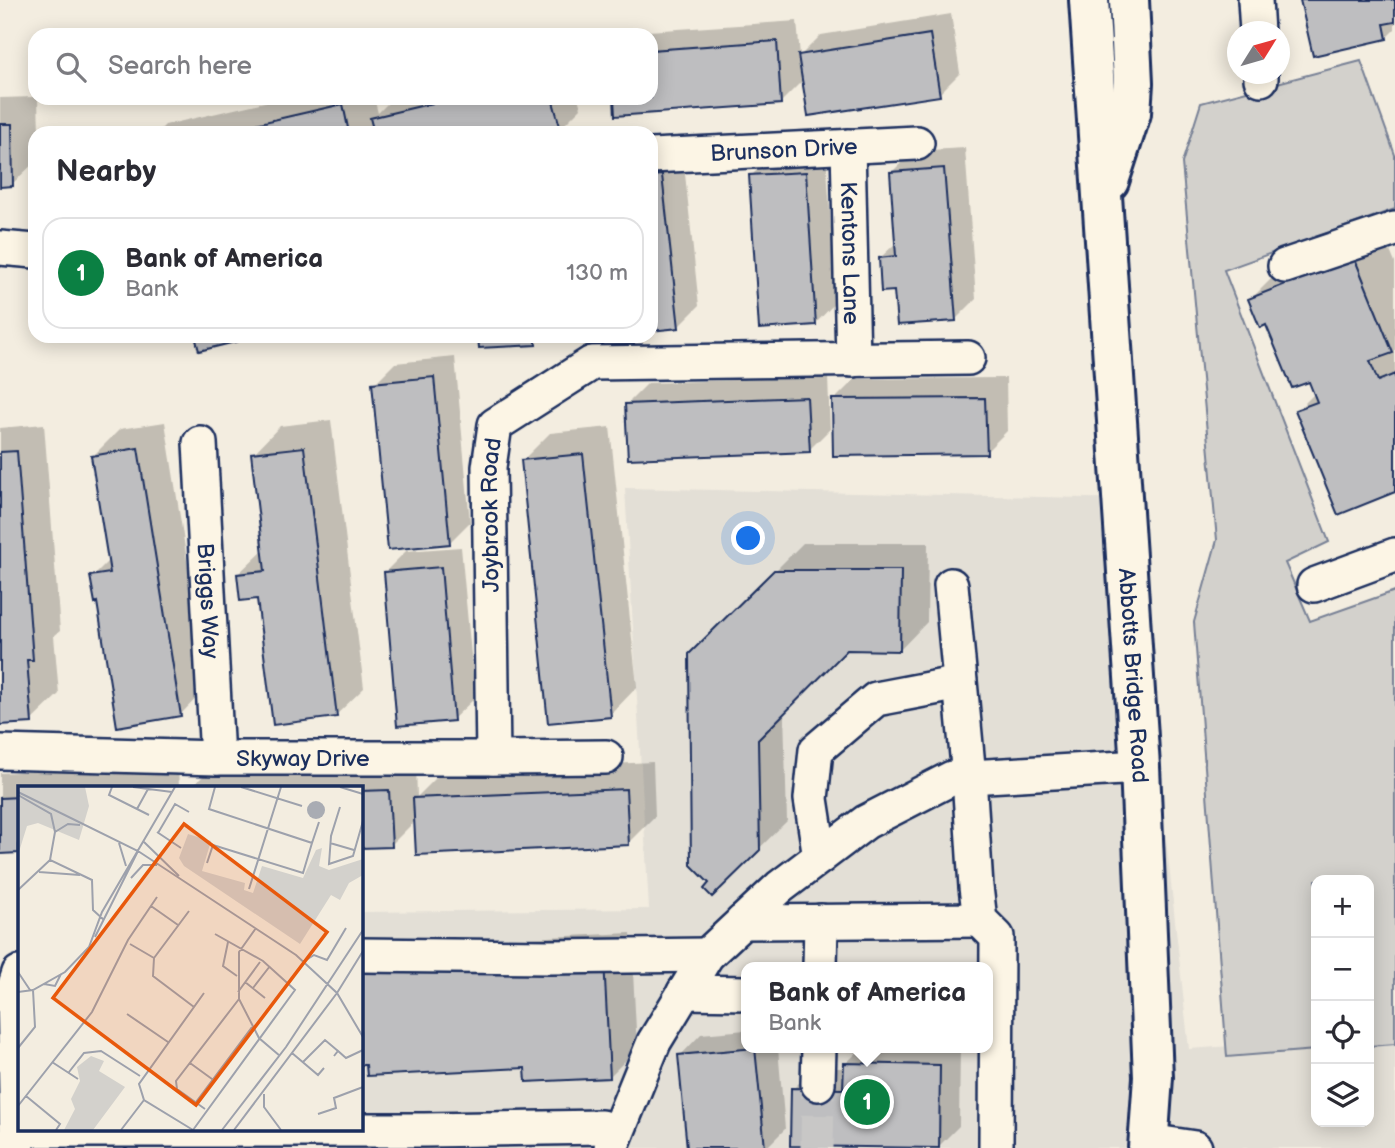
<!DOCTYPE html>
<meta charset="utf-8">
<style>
body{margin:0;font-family:"Balsamiq Sans",sans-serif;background:#f2f2f3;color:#2b2b33}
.controls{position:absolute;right:21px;bottom:21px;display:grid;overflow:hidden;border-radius:14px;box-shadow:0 4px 18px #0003}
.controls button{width:63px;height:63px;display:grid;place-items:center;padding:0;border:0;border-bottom:2px solid #e1e1e2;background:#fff;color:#2b2b33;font:35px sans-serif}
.compass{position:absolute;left:1227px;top:21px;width:63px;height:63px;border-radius:50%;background:#fff;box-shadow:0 4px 18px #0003;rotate:53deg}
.you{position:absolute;left:749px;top:539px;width:24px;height:24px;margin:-18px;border:5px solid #fff;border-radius:50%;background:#1a73e8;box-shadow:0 0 0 10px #1a73e833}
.badge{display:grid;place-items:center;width:46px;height:46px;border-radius:50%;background:#0b8043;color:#fff;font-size:23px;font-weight:700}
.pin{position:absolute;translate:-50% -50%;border:4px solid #fff;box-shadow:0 2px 7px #0006}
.popup{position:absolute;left:741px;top:962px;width:252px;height:91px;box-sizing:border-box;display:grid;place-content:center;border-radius:14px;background:#fff;filter:drop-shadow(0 2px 5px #0005);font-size:23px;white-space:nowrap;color:#7c7c81}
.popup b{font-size:26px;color:#2b2b33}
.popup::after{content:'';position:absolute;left:50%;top:100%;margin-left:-14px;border:14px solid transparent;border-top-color:#fff}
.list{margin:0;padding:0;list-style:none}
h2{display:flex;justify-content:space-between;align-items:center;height:91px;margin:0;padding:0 28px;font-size:30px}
h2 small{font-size:23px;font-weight:400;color:#7c7c81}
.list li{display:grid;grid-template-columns:46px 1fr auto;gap:21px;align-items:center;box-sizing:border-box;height:112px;margin:0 14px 14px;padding:0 14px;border:2px solid #e1e1e2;border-radius:21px}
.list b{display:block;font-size:26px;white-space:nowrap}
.list p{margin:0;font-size:23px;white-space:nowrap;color:#7c7c81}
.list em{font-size:23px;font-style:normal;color:#7c7c81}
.icon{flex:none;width:38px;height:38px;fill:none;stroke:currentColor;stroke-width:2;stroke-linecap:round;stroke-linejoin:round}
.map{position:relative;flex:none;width:1395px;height:1148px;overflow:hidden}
.search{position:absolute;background:#fff;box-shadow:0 4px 18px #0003;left:28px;top:28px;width:630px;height:77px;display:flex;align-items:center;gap:18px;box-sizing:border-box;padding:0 24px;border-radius:21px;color:#7c7c81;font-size:26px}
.panel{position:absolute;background:#fff;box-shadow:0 4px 18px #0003;left:28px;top:126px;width:630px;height:217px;border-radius:21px}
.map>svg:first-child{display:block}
.built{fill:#e3dfd6;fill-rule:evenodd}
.green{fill:#d3d1cc;stroke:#778095;stroke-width:2}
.shadow{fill:#0003}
.building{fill:#bebec0;stroke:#1b2f5e;stroke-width:2}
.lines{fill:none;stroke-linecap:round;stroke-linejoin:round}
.minor-tunnel{stroke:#c8c7c6;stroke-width:33;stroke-dasharray:33 17;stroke-linecap:butt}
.minor-casing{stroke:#1b2f5e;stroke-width:38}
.major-casing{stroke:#1b2f5e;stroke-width:44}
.minor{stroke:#fcf5e5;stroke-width:33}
.major{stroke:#fcf5e5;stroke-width:38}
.labels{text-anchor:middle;stroke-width:5;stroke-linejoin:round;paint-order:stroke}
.street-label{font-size:23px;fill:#1b2f5e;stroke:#fcf5e5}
.inset-road{fill:none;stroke:#9da1ac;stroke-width:2}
.view{fill:#e8590c;fill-opacity:0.15;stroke:#e8590c;stroke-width:3.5}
.inset-edge{fill:none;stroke:#1b2f5e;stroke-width:3.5}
</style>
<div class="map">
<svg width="1395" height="1148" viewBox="0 0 1395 1148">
<rect width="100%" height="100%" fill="#f3ede0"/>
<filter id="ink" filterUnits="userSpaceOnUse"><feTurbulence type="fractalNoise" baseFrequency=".0143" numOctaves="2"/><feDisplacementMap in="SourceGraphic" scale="14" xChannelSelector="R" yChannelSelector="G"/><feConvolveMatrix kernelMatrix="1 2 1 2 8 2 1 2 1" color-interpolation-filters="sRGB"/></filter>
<g filter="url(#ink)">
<path class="built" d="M625,488L1129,499L1189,1049L1316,1040V1122H1369V1036L1395,1034V1148H21V1129H360L361,912L649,909ZM746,967H988V1048H746Z"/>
<path class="green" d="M1361,61L1395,155V209L1224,270L1329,542L1285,563L1310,621L1395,591V1044L1369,1046V880H1316V1050L1227,1057L1194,622L1217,540L1182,163L1201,103Z"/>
<path class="shadow" d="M1302,0H1395V29L1386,38Z
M951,14L960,73L939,94L804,79L781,102L616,98H651V35H630L633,32L797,21L800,56L821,35Z
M35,97L38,98L39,133H35V162L12,184L0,185V98Z
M282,98H374L378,113L393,98H578L581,108L560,129L542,133H157L165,125Z
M965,148L976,299L955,320L896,289L880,258L897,242L892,172L913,151Z
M826,152L836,302L815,324L751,176L772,155Z
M683,155L699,306L678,327L651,329V158Z
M1382,231L1395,263V490L1297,411L1315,393L1310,380L1250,300L1278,272Z
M480,336H543L535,344Z
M455,357L470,522L449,543L374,384L395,363Z
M828,377L830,429L809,450L627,404L648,383Z
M1006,378L1007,431L986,452L834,400L855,379Z
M331,420L364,688L336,715L259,597L238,574L264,549L253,454L280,426Z
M165,422L207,687L180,715L98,601L92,577L109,560L93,456L120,429Z
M44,424L60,631L54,636L59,694L31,721L0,723V428Z
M610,427L637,687L610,715L523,460L550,433Z
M803,543H928L927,622L900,650L847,649L784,711L787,821L712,895L691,655Z
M461,547L475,698L453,719L385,572L406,551Z
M653,762L655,816L628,843L416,820L391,845L360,846V788H191L206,773L416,763L417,797L442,772Z
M178,764L179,788H19V851L0,852V773Z
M631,933L637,1049L610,1076L526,1066L360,946Z
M746,1030V1048H778L785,1129L766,1148H688L680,1056L701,1034Z
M862,1048H960L959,1126L938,1147L793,1089L814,1068H845V1064Z"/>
<path class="building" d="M1300,0H1395V22L1384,24L1387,39L1313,56Z
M930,34L940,96L808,116L798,55Z
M777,41L781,104L615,116L614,98H651V50Z
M454,98H552L561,130L550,133H374L370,118Z
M343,104L349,133H217Z
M0,124H12L13,186L0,187Z
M944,168L956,321L897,325L894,291L881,292L879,258L896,256L890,172Z
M806,172L816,325L759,329L749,175Z
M662,175L679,328L651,331V176Z
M1354,257L1393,353L1370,361L1378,381L1395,374V492L1338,515L1295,410L1317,402L1309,382L1292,388L1266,325L1260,328L1248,299Z
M195,336H259L199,351Z
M478,336H535L536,345L479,348Z
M434,377L450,544L388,550L372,383Z
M807,397L810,452L628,459L625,404Z
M985,398L987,454L833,456L832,399Z
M304,447L337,717L273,725L257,599L240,601L237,574L265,571L251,453Z
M138,448L181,716L117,727L97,602L95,603L90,576L110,573L91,456Z
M17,451L33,660H27L32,723L0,725V452Z
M583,454L611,717L548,723L521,460Z
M441,567L454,721L397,726L384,572Z
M774,570H901L900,651L847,650L758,740L760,850L712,897L704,889L709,883L691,865L689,654Z
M626,789L629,845L416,855L413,798Z
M389,790L392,847L360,848V791Z
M19,797V853L0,854V798Z
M604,959L610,1078L526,1082L525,1068L367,1076L366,1065H360V971Z
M755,1048L765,1148H687L678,1055Z
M844,1063L940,1065L939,1148L790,1146L791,1088L843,1089Z"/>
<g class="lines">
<path class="minor-tunnel" d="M817,1148L818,1084"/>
<g class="minor-casing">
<g id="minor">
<path d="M1255,0L1257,32"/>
<path d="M1261,74V79"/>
<path id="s1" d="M848,146L853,360"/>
<path id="s2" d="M651,156L917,143"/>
<path d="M0,248L35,251"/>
<path d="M1285,266L1395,229"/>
<path id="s3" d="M200,443L217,758"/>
<path d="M951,585L969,777L976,887L980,920L997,937L996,1148"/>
<path d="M1314,585L1395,555"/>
<path id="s4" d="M0,752L217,758H493L606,757"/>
<path id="s5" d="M493,758L489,467L495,425L592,363L968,358"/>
<path d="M820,857L811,799L816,750L876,699L960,683"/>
<path d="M742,922L980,920"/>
<path d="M360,955L549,957L707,955"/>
<path d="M820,967L821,921"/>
<path d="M684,992L746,993"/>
<path d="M818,1084L819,1048"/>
<path d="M18,1130H424L601,1127L617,1132"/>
<path d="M1149,1141L1195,1148"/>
<path d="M17,1148L14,988L19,973"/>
<path d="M611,1148L654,1042L707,955L780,887L866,822L952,778L1140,767"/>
</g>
</g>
<g class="major-casing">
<g id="major">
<path id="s6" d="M1089,0L1140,767L1153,1077L1148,1148"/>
<path d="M1109,181L1131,113L1133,83L1129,0"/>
</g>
</g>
<use href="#minor" class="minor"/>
<use href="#major" class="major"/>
</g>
</g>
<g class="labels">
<g class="street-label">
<text dy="8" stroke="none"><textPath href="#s2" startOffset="133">Brunson Drive</textPath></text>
<text dy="8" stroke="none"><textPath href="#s1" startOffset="107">Kentons Lane</textPath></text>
<text dy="8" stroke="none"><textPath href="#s5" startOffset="243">Joybrook Road</textPath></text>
<text dy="8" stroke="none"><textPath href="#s3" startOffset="158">Briggs Way</textPath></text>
<text dy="8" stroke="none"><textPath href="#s6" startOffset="677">Abbotts Bridge Road</textPath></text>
<text dy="8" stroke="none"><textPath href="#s4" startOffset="303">Skyway Drive</textPath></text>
</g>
</g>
<g transform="translate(18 786)">
<rect width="345" height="345" fill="#f3ede0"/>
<path d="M0,1H67L71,20L61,54L20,37L9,40L0,69ZM170,48L193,55L184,85L227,97L226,104L235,107L244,80L285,92L298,64L304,62L301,80L311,84L345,73V89L331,97L322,114L313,109L282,158L166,80L161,72ZM73,270L86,275L81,285L107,301L75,344H46L57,323L53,313L62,295L59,281Z" fill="#d3d1cc"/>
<path d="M289 24a9 9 0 1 1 18 0a9 9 0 1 1-18 0Z" fill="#a9acb3"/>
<path class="inset-road" d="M94,1L91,9L131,29M115,1L154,6M223,1L284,20M322,1L345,8M0,6L120,65L278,169L319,207L345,251M0,9L33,28L37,46L32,74L74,94L75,124L86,134M322,21L313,50L311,78L335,70L345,35M119,23L130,3M37,46L50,38L62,39M139,46L163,62M140,47L157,18L171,26M126,56L161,90M101,57L108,80M294,57L301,36M312,57L336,64M189,77L195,59L285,87L294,57L191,23L197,1M21,86L62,89M113,92L125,79H139M231,103L263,1M0,104L32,74M133,120L160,139M171,125L136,172L135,190L176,221M238,142L221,166V213L241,252L262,270M77,151L120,65M210,156L205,180L219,190M112,158L136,172M285,176L296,169L309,174L328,142M0,186L12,204M227,196L247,212M26,198L37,200L43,188M235,202L252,180M0,206L15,204L47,186L71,161L84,126L157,1M220,206L242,176M109,228L150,256M0,262L17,241L15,204M274,267L300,289L306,282M316,270L320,265L328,272L345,264M34,276L60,293M285,276L307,254L320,265M172,277L194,293M51,286L66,267L83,265L122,290M246,308V321L263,344M8,310L42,338L38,344M178,316L234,241M0,320L74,226L110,154L139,111M187,323L159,303L158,295L221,213M300,328L318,322L316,312L345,301M103,344L126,314M175,344L277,204L245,175L197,148M175,344L126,314L121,298L186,207M204,344L268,261L345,144M216,344L319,207L345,165"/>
<path class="view" d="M166,38L309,146L178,319L35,212Z"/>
<rect width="345" height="345" class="inset-edge"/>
</g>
</svg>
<div class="controls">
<button>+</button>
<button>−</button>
<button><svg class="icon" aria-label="locate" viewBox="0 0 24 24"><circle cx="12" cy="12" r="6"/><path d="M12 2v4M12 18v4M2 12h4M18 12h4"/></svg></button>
<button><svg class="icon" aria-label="layers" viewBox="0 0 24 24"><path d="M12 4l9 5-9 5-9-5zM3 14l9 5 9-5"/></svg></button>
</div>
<svg class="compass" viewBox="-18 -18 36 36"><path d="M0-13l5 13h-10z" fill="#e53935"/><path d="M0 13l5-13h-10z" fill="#7c7c81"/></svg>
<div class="you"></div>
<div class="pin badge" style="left:867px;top:1102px">1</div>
<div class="popup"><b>Bank of America</b>Bank</div>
<div class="search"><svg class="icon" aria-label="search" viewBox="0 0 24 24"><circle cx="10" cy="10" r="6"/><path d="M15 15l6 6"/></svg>Search here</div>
<section class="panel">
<h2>Nearby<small></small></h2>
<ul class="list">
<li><span class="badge">1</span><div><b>Bank of America</b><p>Bank</p></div><em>130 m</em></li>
</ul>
</section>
</div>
